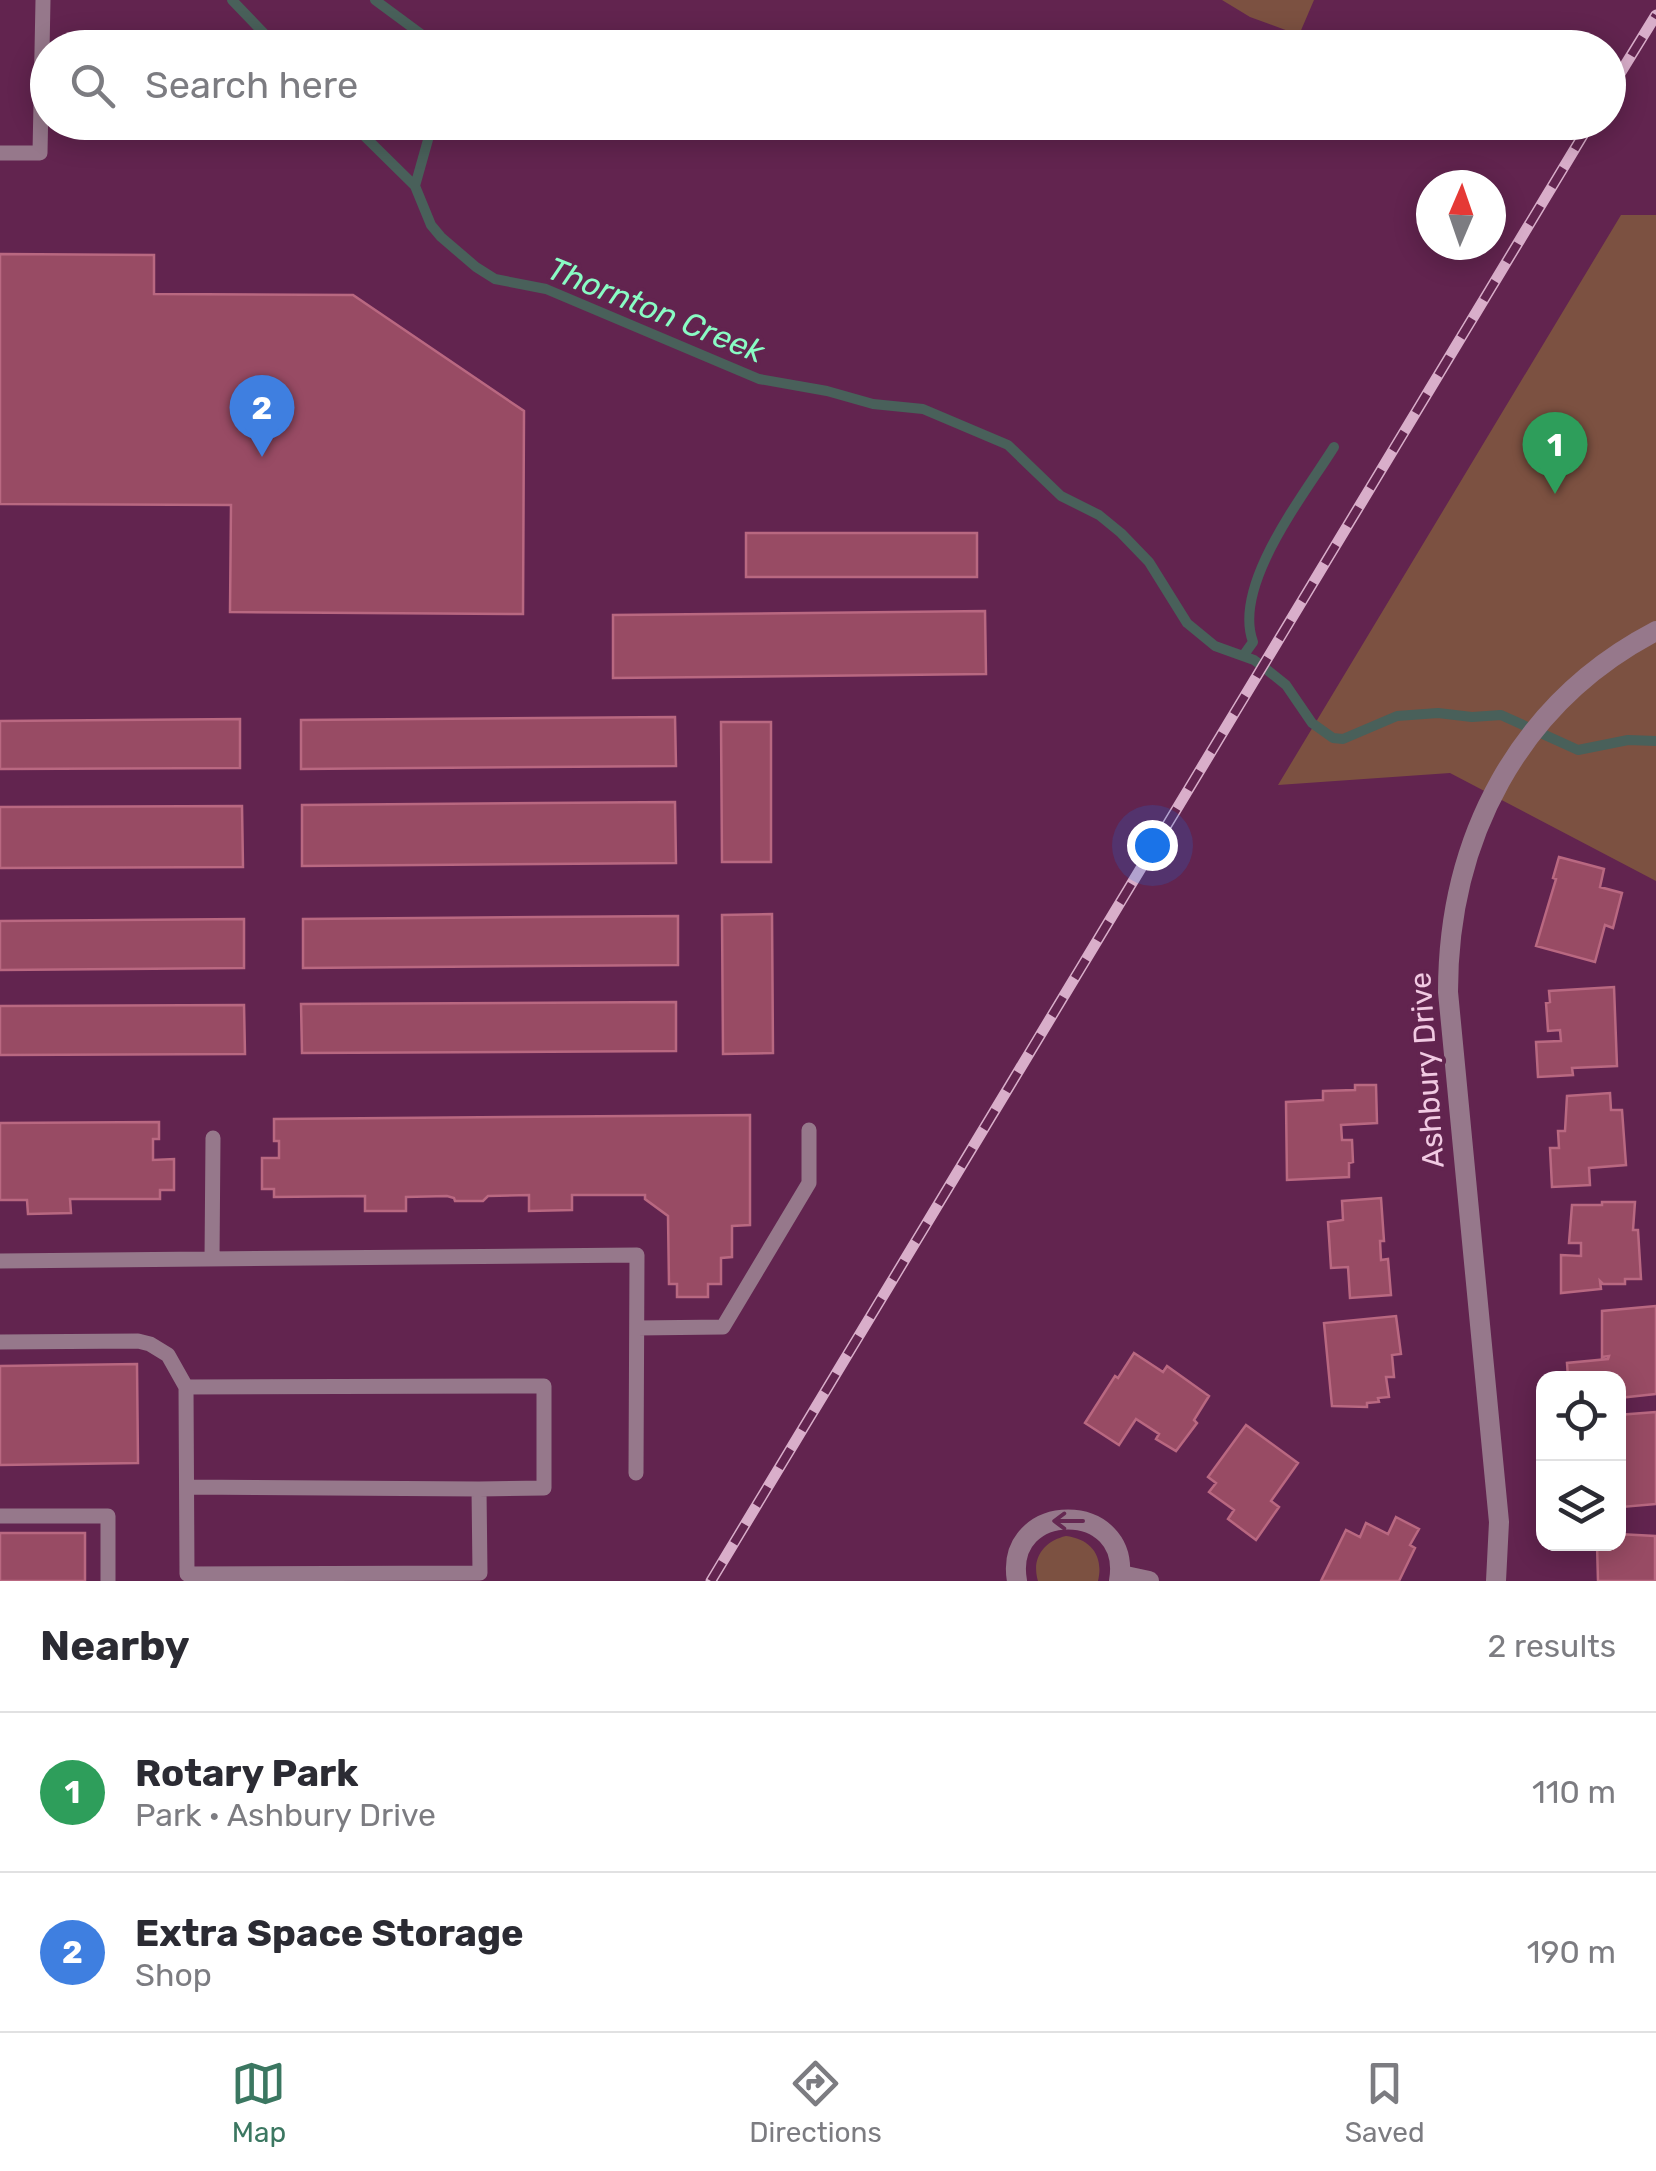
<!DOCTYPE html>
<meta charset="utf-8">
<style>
body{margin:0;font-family:Rubik,sans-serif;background:#f2f2f3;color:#2b2b33}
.controls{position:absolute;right:30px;bottom:30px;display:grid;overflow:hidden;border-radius:20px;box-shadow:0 5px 25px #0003}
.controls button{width:90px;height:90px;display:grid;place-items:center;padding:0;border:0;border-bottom:2px solid #e1e1e2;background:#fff;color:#2b2b33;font:50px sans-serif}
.compass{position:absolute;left:1416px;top:170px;width:90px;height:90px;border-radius:50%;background:#fff;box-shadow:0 5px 25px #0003;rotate:2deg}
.you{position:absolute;left:1152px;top:845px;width:35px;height:35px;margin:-25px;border:8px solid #fff;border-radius:50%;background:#1a73e8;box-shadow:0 0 0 15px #1a73e833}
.badge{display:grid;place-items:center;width:65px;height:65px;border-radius:50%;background:#3b7761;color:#fff;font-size:32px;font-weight:700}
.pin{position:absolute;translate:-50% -82px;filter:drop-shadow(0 2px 5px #0008)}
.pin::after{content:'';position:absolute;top:52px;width:35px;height:30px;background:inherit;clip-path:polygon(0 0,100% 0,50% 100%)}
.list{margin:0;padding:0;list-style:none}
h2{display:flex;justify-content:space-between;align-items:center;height:130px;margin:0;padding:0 40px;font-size:42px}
h2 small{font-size:32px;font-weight:400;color:#7c7c81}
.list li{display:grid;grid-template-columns:65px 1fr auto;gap:30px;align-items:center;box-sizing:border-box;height:160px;padding:0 40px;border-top:2px solid #e1e1e2}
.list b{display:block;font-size:38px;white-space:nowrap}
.list p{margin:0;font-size:32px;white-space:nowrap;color:#7c7c81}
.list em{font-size:32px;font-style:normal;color:#7c7c81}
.icon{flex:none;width:55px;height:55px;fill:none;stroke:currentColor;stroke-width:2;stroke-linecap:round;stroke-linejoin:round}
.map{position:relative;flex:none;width:1656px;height:1581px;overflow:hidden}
.search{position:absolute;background:#fff;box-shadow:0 5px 25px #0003;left:30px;right:30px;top:30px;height:110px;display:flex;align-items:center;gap:25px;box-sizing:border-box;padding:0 35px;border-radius:55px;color:#7c7c81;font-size:38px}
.sheet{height:450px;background:#fff}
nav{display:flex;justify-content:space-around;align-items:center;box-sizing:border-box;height:140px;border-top:2px solid #e1e1e2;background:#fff;font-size:28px;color:#7c7c81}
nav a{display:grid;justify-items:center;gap:5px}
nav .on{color:#3b7761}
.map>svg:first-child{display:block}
.green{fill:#7c5141}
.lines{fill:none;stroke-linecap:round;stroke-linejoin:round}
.stream{stroke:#49605a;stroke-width:10}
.building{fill:#984b64;stroke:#b96881;stroke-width:2.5}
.service{stroke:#96788b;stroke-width:15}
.minor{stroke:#96788b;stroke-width:20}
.rail-casing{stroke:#d9aeca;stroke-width:11}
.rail{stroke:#62244f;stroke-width:8;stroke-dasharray:22;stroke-linecap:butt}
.oneway{stroke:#652852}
.labels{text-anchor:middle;stroke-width:8;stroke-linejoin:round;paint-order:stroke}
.street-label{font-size:30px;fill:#f1cae2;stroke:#62244f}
.water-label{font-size:32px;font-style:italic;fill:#89fcc4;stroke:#62244f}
</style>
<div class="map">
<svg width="1656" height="1581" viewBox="0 0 1656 1581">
<rect width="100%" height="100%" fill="#62244f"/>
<path class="green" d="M1222,0H1314L1299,35L1250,17Z
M1621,215H1656V881L1450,773L1278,785Z
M1066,1536C1091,1539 1104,1556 1098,1581H1038C1031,1558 1044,1541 1066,1536Z"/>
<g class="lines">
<path class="stream" d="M232,0L278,48
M375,0L440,48
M350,122L415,186L431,225L441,237L476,267L495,279L546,289L759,379L827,391L873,404L923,409L1008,445L1061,496L1099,515L1121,533L1149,562L1187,623L1215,646L1254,660L1266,669L1286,685L1312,723L1333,738L1343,739L1397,716L1438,713L1472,717L1501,715L1578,750L1628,740L1656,741
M415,186L433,122
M1243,656L1253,642C1232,585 1304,495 1334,447"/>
</g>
<path class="building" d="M0,254L154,255V294L353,295L524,411L523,614L230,612L231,505L0,504Z
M746,533H977V577H746Z
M985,611L986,674L613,678V615Z
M675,717L676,766L301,769V720Z
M240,719V768L0,769V721Z
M721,722H771V862H722Z
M675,802L676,863L302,866V805Z
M242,806L243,867L0,868V807Z
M1559,857L1604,869L1600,887L1622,893L1613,928L1605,925L1595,962L1536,946L1556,879L1553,878Z
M772,914L773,1053L723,1054L722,915Z
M678,916V965L303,968V919Z
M244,919V968L0,970V921Z
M1614,987L1617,1066L1572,1068L1573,1075L1538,1077L1536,1042L1561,1041L1560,1030L1548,1031L1546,1003L1550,1002L1549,991Z
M676,1002V1051L302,1053L301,1004Z
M244,1005L245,1054L0,1055V1006Z
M1355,1085H1376L1377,1123L1341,1125L1342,1140H1352L1353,1162L1349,1163V1177L1287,1180L1286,1102L1323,1100V1091L1355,1090Z
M1610,1093L1611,1110H1622L1626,1165L1589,1168L1590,1185L1552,1187L1550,1148H1559L1558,1131H1565L1567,1096Z
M750,1115V1225L732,1226V1257L721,1258V1284H708V1297H677V1284H669L668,1216L645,1199V1195H572V1210L529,1211V1195L488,1196L483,1201H455L454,1198L447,1196L406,1197V1211H365V1196L274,1197V1189H262V1158H279V1141H274V1119Z
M159,1122V1139H153V1160L174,1159V1190H160V1199H70L71,1213L28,1214L27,1200H0V1123Z
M1381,1198L1384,1241H1380L1381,1260L1388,1259L1391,1295L1350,1298L1348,1267L1331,1268L1328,1222L1343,1220L1342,1201Z
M1602,1202H1635L1633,1230H1638L1641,1279H1625V1284H1603L1600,1281L1601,1289L1561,1293V1255L1581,1256V1243H1569L1572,1205H1602Z
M1656,1306V1394L1618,1398V1378H1568L1567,1363L1608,1359L1609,1356L1602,1357V1311Z
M1396,1316L1401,1354L1392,1355L1394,1377H1386L1389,1397L1378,1398L1379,1402L1367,1403V1407L1332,1406L1324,1323Z
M1134,1353L1163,1372L1167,1366L1209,1396L1194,1420L1197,1423L1176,1451L1156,1439L1159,1434L1136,1419L1119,1445L1085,1423L1115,1376L1118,1378Z
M137,1364L138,1463L0,1465V1366Z
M1656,1412V1504L1622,1507L1621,1494H1618V1415Z
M1246,1425L1298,1463L1271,1501L1279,1507L1256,1540L1228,1519L1234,1510L1209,1492L1216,1483L1208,1477Z
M1396,1517L1419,1529L1410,1545L1415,1548L1399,1581H1321L1346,1530L1360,1537L1366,1523L1388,1534Z
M0,1533H85V1581H0Z
M1618,1534L1655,1536V1581H1598L1597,1544H1618Z"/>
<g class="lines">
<path class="service" d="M0,153H40L43,0
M212,1259L213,1138
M0,1261L637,1255L636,1473
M637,1328L723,1327L809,1183V1130
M0,1342L138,1341L150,1344L168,1355L186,1387L187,1574L480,1573L479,1489L187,1487
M186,1387L544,1386V1488L479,1489
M0,1516H108V1581"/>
<path class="minor" d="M1121,1575L1149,1581
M1017,1581C1003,1499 1133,1499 1119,1581
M1496,1581L1499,1522L1448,992C1448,839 1518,703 1656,631"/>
<g class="rail-casing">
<path id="rail" d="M1608,93L1656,15
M711,1581L1591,122"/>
</g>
<use href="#rail" class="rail"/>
</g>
<defs><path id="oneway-shaft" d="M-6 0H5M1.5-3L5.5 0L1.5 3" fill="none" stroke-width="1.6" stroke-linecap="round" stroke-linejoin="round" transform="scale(2.5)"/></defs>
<use class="oneway" href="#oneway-shaft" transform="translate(1068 1521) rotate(-180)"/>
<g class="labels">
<g class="street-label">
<text transform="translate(1427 1070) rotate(-94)" y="10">Ashbury Drive</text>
</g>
<g class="water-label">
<text transform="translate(656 310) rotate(22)" y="11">Thornton Creek</text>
</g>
</g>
</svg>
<div class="controls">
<button><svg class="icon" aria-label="locate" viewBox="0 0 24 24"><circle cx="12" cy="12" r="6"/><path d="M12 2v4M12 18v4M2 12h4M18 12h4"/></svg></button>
<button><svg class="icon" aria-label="layers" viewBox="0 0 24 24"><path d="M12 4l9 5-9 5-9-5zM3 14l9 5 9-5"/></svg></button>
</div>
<svg class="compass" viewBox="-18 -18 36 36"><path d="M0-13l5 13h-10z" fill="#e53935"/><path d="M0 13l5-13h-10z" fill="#7c7c81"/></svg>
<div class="you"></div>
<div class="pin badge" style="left:1555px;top:494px;background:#2e9e5b">1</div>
<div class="pin badge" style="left:262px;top:457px;background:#3f7fe0">2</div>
<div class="search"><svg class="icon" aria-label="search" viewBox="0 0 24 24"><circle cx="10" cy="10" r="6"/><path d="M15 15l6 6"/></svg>Search here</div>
</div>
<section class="sheet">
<h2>Nearby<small>2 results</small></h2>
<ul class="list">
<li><span class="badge" style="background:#2e9e5b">1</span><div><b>Rotary Park</b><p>Park · Ashbury Drive</p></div><em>110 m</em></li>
<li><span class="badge" style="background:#3f7fe0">2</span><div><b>Extra Space Storage</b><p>Shop</p></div><em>190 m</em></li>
</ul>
</section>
<nav>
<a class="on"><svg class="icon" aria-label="map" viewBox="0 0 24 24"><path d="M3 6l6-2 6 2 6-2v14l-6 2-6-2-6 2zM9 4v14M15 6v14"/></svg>Map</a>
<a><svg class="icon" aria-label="directions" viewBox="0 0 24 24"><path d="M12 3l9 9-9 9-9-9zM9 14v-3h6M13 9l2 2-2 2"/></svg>Directions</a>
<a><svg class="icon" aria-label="saved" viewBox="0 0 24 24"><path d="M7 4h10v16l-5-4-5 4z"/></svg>Saved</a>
</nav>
